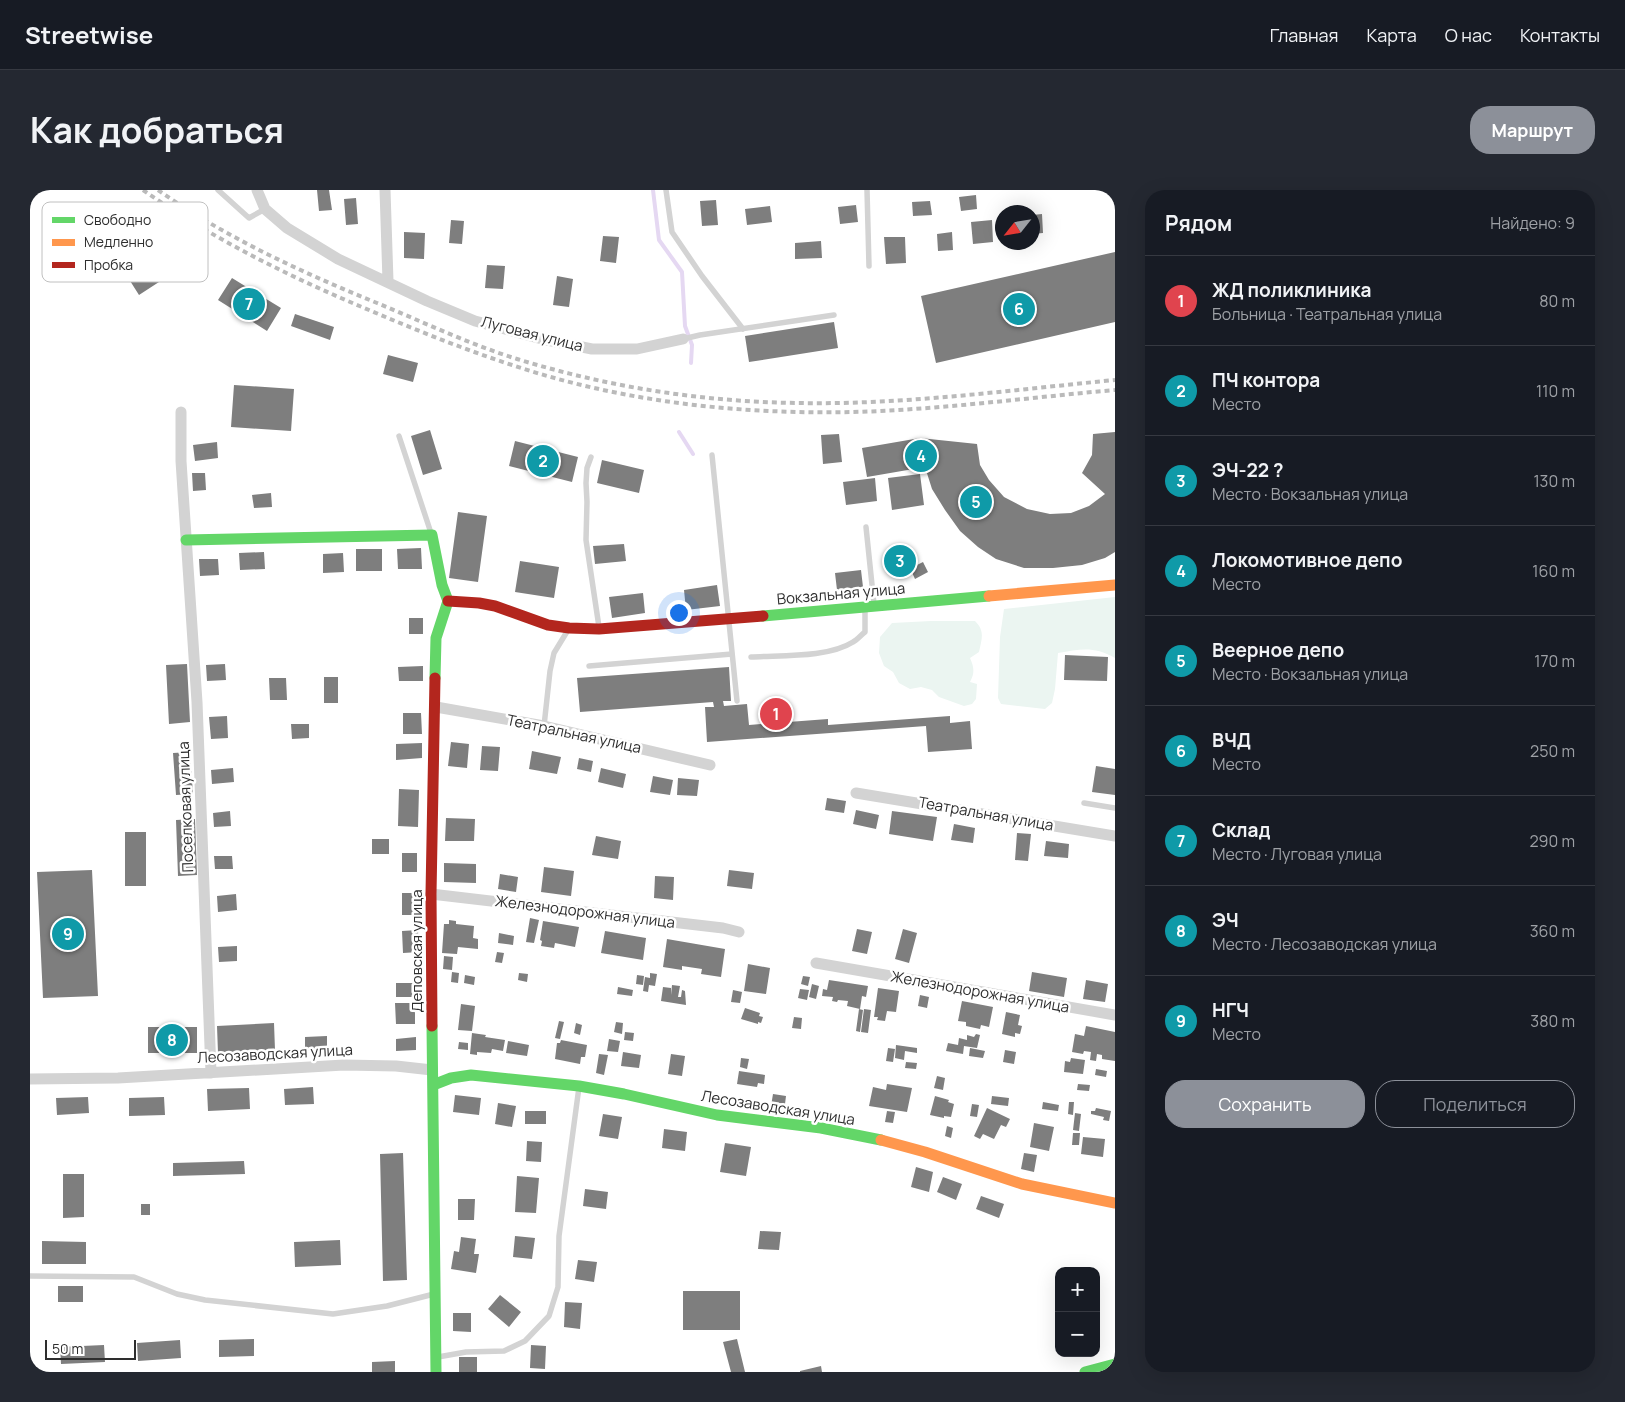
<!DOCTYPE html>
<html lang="ru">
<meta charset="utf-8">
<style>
body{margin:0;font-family:Manrope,sans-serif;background:#242831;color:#f1f3f6}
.controls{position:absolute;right:15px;bottom:15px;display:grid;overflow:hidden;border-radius:10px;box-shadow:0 5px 20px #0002}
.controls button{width:45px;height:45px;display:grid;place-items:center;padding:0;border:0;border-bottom:1px solid #363941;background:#171b24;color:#f1f3f6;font:25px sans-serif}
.compass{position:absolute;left:965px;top:15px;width:45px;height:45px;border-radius:50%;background:#171b24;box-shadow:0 5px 20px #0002;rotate:239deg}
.scale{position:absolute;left:15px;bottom:12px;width:91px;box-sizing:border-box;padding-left:5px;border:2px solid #2e2e2e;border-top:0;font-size:14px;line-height:18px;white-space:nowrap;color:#2e2e2e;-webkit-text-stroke:4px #fff;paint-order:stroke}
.you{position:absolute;left:648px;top:422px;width:18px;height:18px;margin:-12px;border:4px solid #fff;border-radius:50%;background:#1a73e8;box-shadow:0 0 0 8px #1a73e833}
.badge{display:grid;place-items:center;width:32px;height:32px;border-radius:50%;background:#8c9099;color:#fff;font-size:16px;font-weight:700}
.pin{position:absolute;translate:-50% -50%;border:2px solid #fff;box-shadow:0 1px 5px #0006}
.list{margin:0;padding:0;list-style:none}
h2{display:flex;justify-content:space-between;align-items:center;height:65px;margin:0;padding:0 20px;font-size:21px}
h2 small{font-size:16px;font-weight:400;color:#9ea1a6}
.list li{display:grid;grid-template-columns:32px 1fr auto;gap:15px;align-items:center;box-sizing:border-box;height:90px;padding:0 20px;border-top:1px solid #363941}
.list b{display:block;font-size:19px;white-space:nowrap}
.list p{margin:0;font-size:16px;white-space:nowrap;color:#9ea1a6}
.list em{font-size:16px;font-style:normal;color:#9ea1a6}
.actions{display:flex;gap:10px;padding:15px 20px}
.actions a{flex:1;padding:11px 0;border:1px solid #8c9099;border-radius:20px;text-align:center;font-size:18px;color:#8c9099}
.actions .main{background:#8c9099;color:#fff}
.map{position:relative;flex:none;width:1085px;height:1182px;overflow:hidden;border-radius:20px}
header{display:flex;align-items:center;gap:30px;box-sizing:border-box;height:70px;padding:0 25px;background:#171b24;border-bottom:1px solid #363941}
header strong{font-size:24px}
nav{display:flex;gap:28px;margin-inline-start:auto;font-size:18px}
.intro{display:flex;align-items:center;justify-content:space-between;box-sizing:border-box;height:120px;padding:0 30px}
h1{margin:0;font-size:35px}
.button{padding:12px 22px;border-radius:20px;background:#8c9099;color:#fff;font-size:18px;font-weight:700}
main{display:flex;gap:30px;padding:0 30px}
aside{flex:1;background:#171b24;border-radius:20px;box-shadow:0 5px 20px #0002}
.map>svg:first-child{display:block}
.green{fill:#ebf5f1}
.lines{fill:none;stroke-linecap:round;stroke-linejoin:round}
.stream{stroke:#e5d8f2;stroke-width:4}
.building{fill:#7e7e7e}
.lane{stroke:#d3d3d3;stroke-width:5.5}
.street{stroke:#d3d3d3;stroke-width:11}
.fast{stroke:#63d668;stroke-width:11}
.slow{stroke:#ff974d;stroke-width:11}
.jam{stroke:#b3261e;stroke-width:11}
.rail{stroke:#bababa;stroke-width:4;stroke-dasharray:5 4;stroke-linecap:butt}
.labels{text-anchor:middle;stroke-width:5;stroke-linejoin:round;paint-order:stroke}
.street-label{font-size:15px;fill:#2e2e2e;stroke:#fff}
.key{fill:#fff;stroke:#c0c0c0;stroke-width:1}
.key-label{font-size:14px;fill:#2e2e2e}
</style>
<header>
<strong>Streetwise</strong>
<nav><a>Главная</a><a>Карта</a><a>О нас</a><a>Контакты</a></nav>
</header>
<div class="intro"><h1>Как добраться</h1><a class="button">Маршрут</a></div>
<main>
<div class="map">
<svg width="1085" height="1182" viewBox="0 0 1085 1182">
<rect width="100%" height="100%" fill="#fff"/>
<path class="green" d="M1085,407V468C1064,456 1051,459 1028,463L1025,499L1022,513L1015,519L971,514L968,508L970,447L974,419Z
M901,431H945C955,441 952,448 949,462L940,468C944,477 945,483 940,492L947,494L946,509L942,514L934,516L909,507L902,500L891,497L880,499L869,493L863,482L854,476L849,463L850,447L862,433Z"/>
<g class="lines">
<path class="stream" d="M623,0L629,50L652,82L655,136L662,155L661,173
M649,242L663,264"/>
</g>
<path class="building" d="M287,0H299L302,20L289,21Z
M946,5L947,19L931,21L929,7Z
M326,8L328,34L316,35L314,9Z
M686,10L688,35L672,36L670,11Z
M900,11L902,25L883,26L882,12Z
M826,15L828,32L810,34L808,17Z
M740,16L742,32L717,35L715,19Z
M84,21L129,92L109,105L64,34Z
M1012,24L1013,43L1002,44V25Z
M421,30L434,31L432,54L419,53Z
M962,30L963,52L943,54L941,32Z
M374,42L395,43L394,69L374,68Z
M922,42L923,60L908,61L907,44Z
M573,46L589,47L586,73L570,71Z
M854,47H875L876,73L856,74Z
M791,51L792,68L765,69V53Z
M1085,62V132L906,173L891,106Z
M457,75L475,76L473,99L455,98Z
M527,86L543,89L539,117L523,115Z
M202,88L251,118L237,141L188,110Z
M265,124L304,137L300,150L261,136Z
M804,132L808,158L719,172L715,146Z
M358,165L388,173L383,192L353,184Z
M204,195L264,199L261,241L201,237Z
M400,240L412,279L393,285L381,246Z
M1085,242V362L1075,368L1052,375L1023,378H994L966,369L948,357L930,341L915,320L902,299L895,277L837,287L832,258L890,248L947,254L950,275L959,290L974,307L997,319L1020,324L1041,323L1059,316L1075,304L1052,283L1062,265L1063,244Z
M809,244L812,272L793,274L791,245Z
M485,251L548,267L542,292L479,276Z
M187,252L188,268L165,271L163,255Z
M572,270L614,280L609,303L567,293Z
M162,283H175L176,300L163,301Z
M890,284L894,315L862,320L858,288Z
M845,288L847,311L816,315L813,292Z
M241,303L242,317L224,318L222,305Z
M428,322L457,326L448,392L419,388Z
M594,354L596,371L565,374L563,356Z
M875,355L885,376L893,372L898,382L885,389L880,378L864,386L854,365Z
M391,358L392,379H368L367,359Z
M326,359H352V381H326Z
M234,362L235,379L210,380L209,363Z
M313,363L314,382L293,383V364Z
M169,369H188L189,385L170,386Z
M490,371L529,377L524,408L485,402Z
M831,380L833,397L807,400L805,383Z
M687,395L690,416L656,420L654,400Z
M613,403L615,423L582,428L579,407Z
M379,428H393V444H379Z
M1035,465L1078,467L1077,491L1034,490Z
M157,474L160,532L139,534L136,475Z
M195,474L196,490L177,491L176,475Z
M393,476V491H369L368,477Z
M699,477L701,511H693L694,516L717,514L719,535L798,529V535L920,526V533L940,531L942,559L898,562L896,536L677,552L675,517H684L683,512L550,522L547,488Z
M294,487H308V513H294Z
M239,488H256L257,510H240Z
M373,523H391L392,544H373Z
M197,526L198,548L181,549L179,527Z
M261,534H279V548L262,549Z
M421,552L439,554L437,578L418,576Z
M392,553V568L366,570V554Z
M452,556L470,557L468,581L450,580Z
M502,561L531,567L527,584L499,579Z
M160,562L163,604L146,605L143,563Z
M549,568L563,571L561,582L547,579Z
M1066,576L1085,579V605L1062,602Z
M203,578L204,592L182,594L181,580Z
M571,578L596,584L593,598L568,592Z
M623,586L643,590L640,605L620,602Z
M648,588L669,590L667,606L647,605Z
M369,599L389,600L388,637L368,636Z
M797,608L816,611L814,623L795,620Z
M826,620L849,625L846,639L823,634Z
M200,621L201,636L184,637L183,623Z
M862,621L907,627L903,651L859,644Z
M416,628L445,629L444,651H415Z
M165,629L167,685L148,686L146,630Z
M924,634L945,638L943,653L921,650Z
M95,642H116V696H95Z
M987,643L1001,644L998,671L985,670Z
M566,646L591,651L588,669L562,665Z
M342,649H359V664H342Z
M1016,651L1039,654L1038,668L1014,666Z
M372,663H387V682H372Z
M184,666H202L203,679H185Z
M414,673L446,674V693L414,692Z
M514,677L544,681L541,706L511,702Z
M62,680L68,806L13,808L7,682Z
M699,680L724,683L722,699L697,696Z
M470,684L488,687L486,702L468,699Z
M625,686L644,687L643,710L624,708Z
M372,703H390V725H372Z
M206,704L207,720L188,722L187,706Z
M500,728L509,730L504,753L496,752Z
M419,730L426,731V734L444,736L443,748L448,749V759L428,757L427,764L412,763L414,734H419Z
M513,731L549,737L545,757L525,753L524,758L511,756L512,751L510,750Z
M827,739L842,742L837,764L822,761Z
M873,739L887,743L879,773L865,769Z
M388,740L389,762L373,763L372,741Z
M575,741L616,748L613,770L571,763Z
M469,743L484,746L483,755L468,753Z
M637,749L695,759L691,787L671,784L672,779L652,776V780L633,777Z
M207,756V771L189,772L188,757Z
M467,762L474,763L472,773L465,772Z
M414,766L423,767L422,780L413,779Z
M718,774L740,778L736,804L714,801Z
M422,782L429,783L428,793L421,792Z
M1002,782L1037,788L1034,807L999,801Z
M489,783L498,784L497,792L488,790Z
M620,783L627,784L625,796L619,795L618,802L613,801L615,787L620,788Z
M435,785L445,787L444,795L434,793Z
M607,785L614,786L613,795L606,794Z
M773,786L780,787L778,796L771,794Z
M799,790L838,796L836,807L832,806L830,819L817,816L818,811L808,810L807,812L802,811L803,807L792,806L793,799L797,800Z
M1056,790L1078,794L1075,812L1053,809Z
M366,793H384L385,807H366Z
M782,794L789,796L786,809L779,807Z
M642,795L650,796L648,807H651L652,800L655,801L656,815L631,811L633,797L641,798V805Z
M588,797L603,800L602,806L587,804Z
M848,798L869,801L866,822L857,821L855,831L847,830L848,827H844Z
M770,799L779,800L777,810L768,808Z
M703,800L712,802L710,813L701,812Z
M890,805L899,807L897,818L888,816Z
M932,811L963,817L959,837L951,835L950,839L936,836V832L928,831Z
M365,813H385V834H366Z
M431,814L445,816L442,841L428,840Z
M715,818L730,823L729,826L733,827L731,833L728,832V834L711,829Z
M829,819L833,820L830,842L826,841Z
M834,819L841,820L838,843L831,842Z
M976,822L990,825L988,835L992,836L990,844L985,843V847L972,844Z
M764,827L772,828L771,839L762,838Z
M529,831L534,832L530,849L525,848Z
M586,832L593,833L592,844L584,842Z
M244,833L245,860L188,863L187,836Z
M546,833L552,835L550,845L544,843Z
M1056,836L1085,842V871L1072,869V865L1067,864L1066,871L1060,870L1061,862L1054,861L1053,864L1042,862L1045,844L1054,846Z
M118,837H167V863H118Z
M595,842L604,843L603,851L594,850Z
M442,843L456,845L455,847L475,850L473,861L462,859L461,863L447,862V865L440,864Z
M946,844L950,845L947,858L934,856L933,864L916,861L918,853L928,855L929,848L937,850V845L944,847Z
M297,846V861H275V847Z
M386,847V860L366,861V849Z
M579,849L590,851L588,862L577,861Z
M531,850L557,855L555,867H551L550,874L525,869L527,853H530Z
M478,851L499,855L497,866L476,863Z
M429,852L438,853V860L428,859Z
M866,855L887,858V863L875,861L874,870L865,868Z
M858,858L865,859L863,872L856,871Z
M940,858L955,861L953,868L939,866Z
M975,860L986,862L984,874L973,872Z
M593,862L611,865L609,878L591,876Z
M569,864L578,865L574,885L566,883Z
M641,864L655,866L652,886L638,884Z
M711,868L719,869L717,879L710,877Z
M1041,868L1055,870L1053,884L1034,882L1035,871L1040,872Z
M876,872L887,873L886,879L875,878Z
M1066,879L1077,881L1076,887L1065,885Z
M709,881L735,885L734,894L728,893L727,897L707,894Z
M907,886L915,888L913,900L904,898Z
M857,894L882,898L877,922L839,916L843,897L856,900Z
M1048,894L1060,895L1059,901L1047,900Z
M283,897L284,914L255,915L254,899Z
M219,898L220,919L178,921L177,899Z
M743,904L756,906L755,914L749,913V917L741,916Z
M425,905L451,908L449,925L423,922Z
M905,906L919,910L918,912L924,914L921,927L914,926V928L900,925Z
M962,906L979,908L978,916L961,914Z
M58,907L59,923L27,925L26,908Z
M134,907L135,925L99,926V908Z
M1013,912L1029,915L1028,921L1012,919Z
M1039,912H1044L1043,925L1038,924Z
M468,913L486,916L482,937L465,934Z
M942,914L949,915L947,927L940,926Z
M957,918L980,929L976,937L971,935L964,949L953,944L950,949L944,946Z
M1066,918L1081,921L1079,931L1073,930L1074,927L1061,924V921H1065Z
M495,921H516V934H495Z
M857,921L865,922L863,933L855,932Z
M1045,923L1051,924L1049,941L1043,940Z
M573,924L592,927L588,949L569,946Z
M1004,933L1024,937L1019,961L1000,957Z
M917,936L923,938L921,948L915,946Z
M634,939L657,942L655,961L632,958Z
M1043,943H1050L1049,955H1042Z
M1053,947L1075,949L1073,967L1051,964Z
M497,951L512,952L511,972L496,971Z
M695,953L721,957L716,986L690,982Z
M373,963L377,1090L353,1091L350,964Z
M994,963L1007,965L1004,982L991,979Z
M214,971L215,984L143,986V973Z
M886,977L903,982L899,1002L881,997Z
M33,984H54V1027L33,1028Z
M487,986L509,988L506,1023L485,1022Z
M913,987L932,994L926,1010L907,1002Z
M555,999L578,1002L576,1019L553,1016Z
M951,1006L974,1014L969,1028L946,1019Z
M428,1009H445L444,1030H428Z
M111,1014H120V1025H111Z
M730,1041L751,1042L749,1060L728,1059Z
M485,1046L505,1048L502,1069L483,1067Z
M431,1047L446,1049L444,1064H449L446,1083L421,1079L424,1061L429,1062Z
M310,1050L311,1075L265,1077L264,1052Z
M12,1051L56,1052V1074H12Z
M548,1070L567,1072L564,1092L545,1089Z
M28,1096H53V1112H28Z
M653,1101H710V1140H653Z
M470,1105L491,1122L479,1137L458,1119Z
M535,1112L552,1113L550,1139L534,1137Z
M423,1123H441V1142L423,1141Z
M224,1149V1166L189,1167V1150Z
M707,1149L715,1182H701L693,1152Z
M150,1150L151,1168L108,1171L107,1153Z
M74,1155L75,1172L31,1174L30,1157Z
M501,1155L516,1156L515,1179L500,1178Z
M429,1167H447V1182H429Z
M365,1171V1182H342V1172Z
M791,1176L792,1182H770V1181Z"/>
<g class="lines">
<path class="lane" d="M188,0L219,28L235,19
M636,0L642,42L672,86L713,139
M837,0L839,76
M653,149L670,145L804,125
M369,246L401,343
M682,265L707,511
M561,267L557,278L556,293L557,312L556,350L569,437
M836,337L844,414
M721,467C751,465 798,468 823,452C827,450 831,445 835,442V418
M559,476L702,464
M514,536L520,481L524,463L538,440
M1054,613L1085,618
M0,1086L104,1087L147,1104L175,1110L303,1124L357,1116L404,1104
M408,1167L436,1162L474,1161L495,1151L519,1126L528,1097L529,1046L549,897"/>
<path class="street" d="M227,0L235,19L257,38L308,69L397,111L445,131L512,149L562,159H607L653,149
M355,0L358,91
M151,222V271L167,512L181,883
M406,517L514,536L680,575
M826,603L1085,646
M401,704L693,738L709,742
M786,773L1085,825
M0,889L88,888L314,875L366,876L402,880"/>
<path class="fast" d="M156,350L402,345L412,395L418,411L406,448L405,488
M733,426L959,406
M402,836L406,1182
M403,895L421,888L441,885L549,896L594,904L687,925L791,938L851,950
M1055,1182L1085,1174"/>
<path class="slow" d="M959,406L1085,395
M851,950L895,962L992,994L1085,1013"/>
<path class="jam" d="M418,411L449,413L465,416L518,435L539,438L569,439L733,426
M402,836L401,704L405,488"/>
<path class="rail" d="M113,0C183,49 260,87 339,120C386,140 433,159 482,175C574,206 672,220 769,222C874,225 980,209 1085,200
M128,0C195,47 271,82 347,113C393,132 439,154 487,169C578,197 673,212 769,213C874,215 980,200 1085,190"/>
</g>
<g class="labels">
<g class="street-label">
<text transform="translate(502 144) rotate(14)" y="5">Луговая улица</text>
<text transform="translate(811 404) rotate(-5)" y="5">Вокзальная улица</text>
<text transform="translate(544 544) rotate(12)" y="5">Театральная улица</text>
<text transform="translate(156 617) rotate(-92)" y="5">Поселковая улица</text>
<text transform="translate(956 624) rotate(10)" y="5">Театральная улица</text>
<text transform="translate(555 722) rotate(7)" y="5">Железнодорожная улица</text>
<text transform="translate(387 761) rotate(-90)" y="5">Деповская улица</text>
<text transform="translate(950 802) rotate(10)" y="5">Железнодорожная улица</text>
<text transform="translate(245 864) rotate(-3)" y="5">Лесозаводская улица</text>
<text transform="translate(748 918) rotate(9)" y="5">Лесозаводская улица</text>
</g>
</g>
<rect x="12" y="12" width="166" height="80" rx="8" class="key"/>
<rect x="22" y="27" width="23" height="6" fill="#63d668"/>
<rect x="22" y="49" width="23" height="7" fill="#ff974d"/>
<rect x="22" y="72" width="23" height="6" fill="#b3261e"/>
<g class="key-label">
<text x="54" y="35">Свободно</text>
<text x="54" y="57">Медленно</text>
<text x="54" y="80">Пробка</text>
</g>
</svg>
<div class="controls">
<button>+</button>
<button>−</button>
</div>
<svg class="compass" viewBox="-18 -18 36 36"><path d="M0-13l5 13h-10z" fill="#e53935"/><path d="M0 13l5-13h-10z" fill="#9ea1a6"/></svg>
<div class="scale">50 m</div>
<div class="you"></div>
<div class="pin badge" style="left:746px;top:524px;background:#e0444e">1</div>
<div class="pin badge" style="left:513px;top:271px;background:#0f9aa8">2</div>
<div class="pin badge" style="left:870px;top:371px;background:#0f9aa8">3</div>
<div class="pin badge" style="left:891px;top:266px;background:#0f9aa8">4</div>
<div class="pin badge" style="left:946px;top:312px;background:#0f9aa8">5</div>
<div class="pin badge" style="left:989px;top:119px;background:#0f9aa8">6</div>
<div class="pin badge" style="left:219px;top:114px;background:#0f9aa8">7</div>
<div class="pin badge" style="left:142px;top:850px;background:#0f9aa8">8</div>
<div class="pin badge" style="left:38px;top:744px;background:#0f9aa8">9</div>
</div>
<aside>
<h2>Рядом<small>Найдено: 9</small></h2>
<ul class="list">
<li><span class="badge" style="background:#e0444e">1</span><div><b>ЖД поликлиника</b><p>Больница · Театральная улица</p></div><em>80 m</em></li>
<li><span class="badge" style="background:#0f9aa8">2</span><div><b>ПЧ контора</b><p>Место</p></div><em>110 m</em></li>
<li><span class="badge" style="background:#0f9aa8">3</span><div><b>ЭЧ-22 ?</b><p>Место · Вокзальная улица</p></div><em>130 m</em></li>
<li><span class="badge" style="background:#0f9aa8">4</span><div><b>Локомотивное депо</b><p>Место</p></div><em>160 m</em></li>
<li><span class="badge" style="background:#0f9aa8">5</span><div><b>Веерное депо</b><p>Место · Вокзальная улица</p></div><em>170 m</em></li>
<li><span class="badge" style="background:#0f9aa8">6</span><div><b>ВЧД</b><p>Место</p></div><em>250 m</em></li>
<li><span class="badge" style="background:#0f9aa8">7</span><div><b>Склад</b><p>Место · Луговая улица</p></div><em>290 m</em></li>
<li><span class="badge" style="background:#0f9aa8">8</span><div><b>ЭЧ</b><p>Место · Лесозаводская улица</p></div><em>360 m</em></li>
<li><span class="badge" style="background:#0f9aa8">9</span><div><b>НГЧ</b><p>Место</p></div><em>380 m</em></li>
</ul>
<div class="actions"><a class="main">Сохранить</a><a>Поделиться</a></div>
</aside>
</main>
